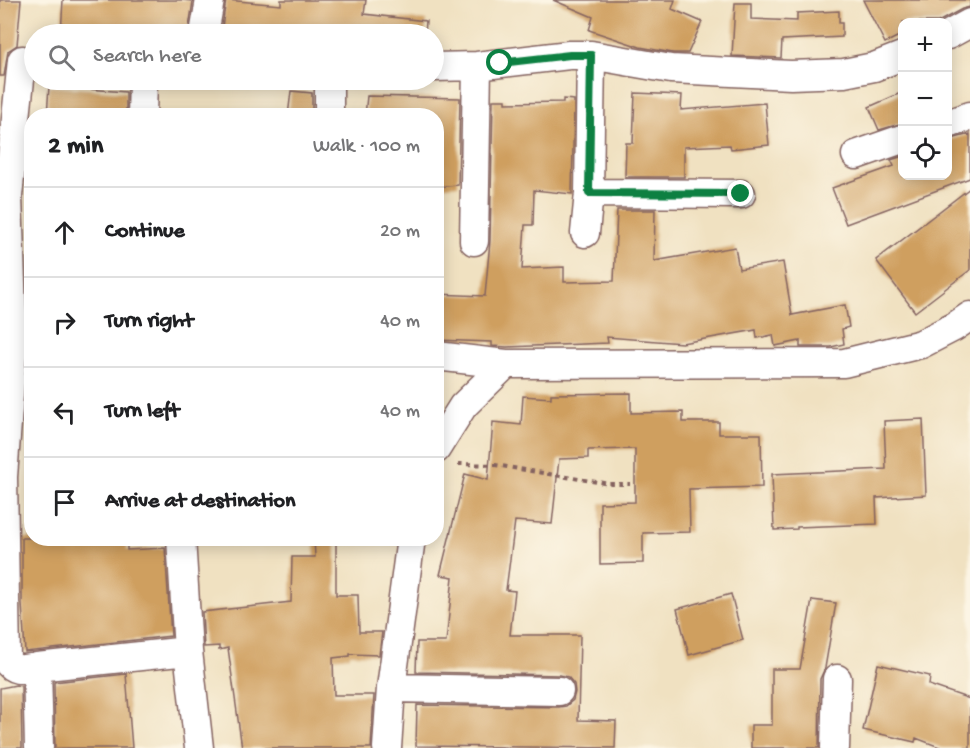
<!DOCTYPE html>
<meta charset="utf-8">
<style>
body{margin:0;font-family:"Gochi Hand",sans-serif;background:#f6f6f6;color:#202124}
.controls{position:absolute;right:18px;top:18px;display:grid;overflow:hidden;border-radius:12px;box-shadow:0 3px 15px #0003}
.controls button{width:54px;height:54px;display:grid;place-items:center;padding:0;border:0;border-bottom:2px solid #e0e0e0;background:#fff;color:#202124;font:30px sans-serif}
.stop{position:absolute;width:18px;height:18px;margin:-14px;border:4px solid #0b8043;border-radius:50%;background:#fff}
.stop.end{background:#0b8043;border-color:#fff;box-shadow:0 2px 6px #0008}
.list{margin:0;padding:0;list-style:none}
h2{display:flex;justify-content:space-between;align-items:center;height:78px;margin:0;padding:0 24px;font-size:26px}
h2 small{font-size:20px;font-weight:400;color:#757577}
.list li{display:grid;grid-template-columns:39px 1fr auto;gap:18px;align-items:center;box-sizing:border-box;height:90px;padding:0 24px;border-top:2px solid #e0e0e0}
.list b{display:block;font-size:22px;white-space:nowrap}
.list em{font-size:20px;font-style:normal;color:#757577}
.icon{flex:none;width:33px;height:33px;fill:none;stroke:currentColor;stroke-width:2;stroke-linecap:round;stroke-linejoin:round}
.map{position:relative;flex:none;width:970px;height:748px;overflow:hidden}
.search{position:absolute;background:#fff;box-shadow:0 3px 15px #0003;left:24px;top:24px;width:420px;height:66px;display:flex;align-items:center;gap:15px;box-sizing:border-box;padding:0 21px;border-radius:33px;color:#757577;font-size:22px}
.panel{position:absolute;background:#fff;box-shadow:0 3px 15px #0003;left:24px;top:108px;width:420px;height:438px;border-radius:24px}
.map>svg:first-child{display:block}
.building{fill:#cf9f5f}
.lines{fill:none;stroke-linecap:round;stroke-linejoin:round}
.street-casing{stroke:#846360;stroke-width:31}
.path{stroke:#846360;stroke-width:4;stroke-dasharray:4.5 4.5;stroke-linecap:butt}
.street{stroke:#fff;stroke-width:28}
.route{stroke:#0b8043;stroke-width:8}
</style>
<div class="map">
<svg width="970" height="748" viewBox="0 0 970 748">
<rect width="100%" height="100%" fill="#fcf5e5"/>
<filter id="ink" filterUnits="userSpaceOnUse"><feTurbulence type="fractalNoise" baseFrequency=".0167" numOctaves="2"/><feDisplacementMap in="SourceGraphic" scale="12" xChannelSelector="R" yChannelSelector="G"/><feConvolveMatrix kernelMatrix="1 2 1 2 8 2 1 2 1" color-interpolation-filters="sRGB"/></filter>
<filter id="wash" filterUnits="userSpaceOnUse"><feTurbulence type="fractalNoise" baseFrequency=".008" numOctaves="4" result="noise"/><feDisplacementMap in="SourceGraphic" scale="24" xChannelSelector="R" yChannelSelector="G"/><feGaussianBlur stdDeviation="1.35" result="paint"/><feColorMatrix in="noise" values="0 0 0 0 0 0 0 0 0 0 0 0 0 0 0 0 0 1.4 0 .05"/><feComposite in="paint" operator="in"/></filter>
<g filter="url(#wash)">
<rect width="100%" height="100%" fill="#f0e1c1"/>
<g id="blocks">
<path class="building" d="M0,0H21L17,45L8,51L4,76H0Z
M63,0H182L193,1L188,34H61Z
M226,0L281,5V0H366L364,14L426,21L425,34H221Z
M553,0H675L672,9L702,22L688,53H673L640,47L589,30L593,17Z
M863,0H970V7L962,9L938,22H903V34L885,43Z
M735,3H751V19L797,21V13L839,11V23H842V37L782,40L781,58L732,56Z
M49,86L126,92V116H47Z
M291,91L312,93V116H288Z
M903,92V123L879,130L869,107Z
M635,93L682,95L681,110L765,103L769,145L731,149L730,145L684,147V177H625L626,143H633Z
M367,96L460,98L458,185L436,187V116H365Z
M563,99L574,100L572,194L534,190L533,225H525L522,269L564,267V282L614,281L617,210H655L654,261L735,247L739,269L783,262L792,315L845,305L849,327L842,329L844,344L831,347H800V341L775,346L773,335L757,338L756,330L682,343L607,337L608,343L507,347L492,346V342L436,340V294L485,296L490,241L493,100H506V103L563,102Z
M970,134V178L846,224L832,188L894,166L891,160L903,156V176H948V140Z
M970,188V270L915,312L876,260Z
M631,393V413L683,412V422H719V434H761L762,487L689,489L690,532L643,533V563L600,564V503L635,502V449L588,450V458L559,459L552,524L515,521L506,590L515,591L510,635H580L578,720L616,721L615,748L416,746L417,705L559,707L566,706L573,700L575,692L574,684L568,677L560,675L416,672L417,642H446L453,577L440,575L465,474L488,480L493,422L521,425L523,396L551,398V394Z
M923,419L926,495L876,498L877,524L797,527V529L774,530L772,474L886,469L884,421Z
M22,538H127V550L165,548L171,636L25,652L22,604Z
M314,538H336V595H358L359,632H382L379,655L350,654V656L333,658L334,695H374L371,748H242L228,648L219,650V646L204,647L202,612L291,602L292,557H315Z
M731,594L743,640L689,655L677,609Z
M812,600L836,603L825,668L820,679L819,748H751V725H772V669H800Z
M878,664L930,676L929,685L970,699V748H942L916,738L915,742L863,730Z
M126,674L132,748H55L54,682Z
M16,685L21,686L22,748H0V688Z"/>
</g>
</g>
<g filter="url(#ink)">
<use href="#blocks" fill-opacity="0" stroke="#846360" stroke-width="1.5"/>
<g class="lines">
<g class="street-casing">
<path id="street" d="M204,34L210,0
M948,35L970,23
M22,60L8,196L13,342L3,477L6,660C14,673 24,669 37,667L39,748
M434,67L477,66L569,55H591L671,69L791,75L844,73L874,67L902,56
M329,80V116
M142,116L143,80
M948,124L970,116
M856,155L902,139
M589,193L741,194
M585,233L589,193L591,55
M474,241L477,66
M436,356L506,364
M436,449L463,406L506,364L844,363L921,344L954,327L970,316
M181,538L188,651L199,748
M37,667L188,651
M391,688L559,691
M387,748L391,688L411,538
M835,748L837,679"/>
</g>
<path class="path" d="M458,464L495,465L609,484H630"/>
<use href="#street" class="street"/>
</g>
</g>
<g class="lines" filter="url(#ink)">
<path class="route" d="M500,63L570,55H591L589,193L741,194"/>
</g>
</svg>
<div class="controls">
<button>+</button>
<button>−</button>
<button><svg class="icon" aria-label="locate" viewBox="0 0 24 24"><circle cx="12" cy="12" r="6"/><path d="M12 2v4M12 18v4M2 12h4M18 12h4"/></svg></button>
</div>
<div class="stop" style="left:500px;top:63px"></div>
<div class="stop end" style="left:741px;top:194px"></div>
<div class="search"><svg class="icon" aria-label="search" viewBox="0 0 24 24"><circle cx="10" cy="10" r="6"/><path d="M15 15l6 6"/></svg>Search here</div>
<section class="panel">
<h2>2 min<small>Walk · 100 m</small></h2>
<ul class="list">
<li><svg class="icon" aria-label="ahead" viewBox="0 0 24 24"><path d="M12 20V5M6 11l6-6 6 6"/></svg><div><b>Continue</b></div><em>20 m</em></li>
<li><svg class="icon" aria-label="right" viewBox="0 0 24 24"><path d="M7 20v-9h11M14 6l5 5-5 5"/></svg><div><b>Turn right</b></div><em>40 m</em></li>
<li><svg class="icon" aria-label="left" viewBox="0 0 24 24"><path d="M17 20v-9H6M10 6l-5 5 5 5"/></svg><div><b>Turn left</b></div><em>40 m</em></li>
<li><svg class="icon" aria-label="arrive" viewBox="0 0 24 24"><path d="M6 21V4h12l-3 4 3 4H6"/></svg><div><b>Arrive at destination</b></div></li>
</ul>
</section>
</div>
